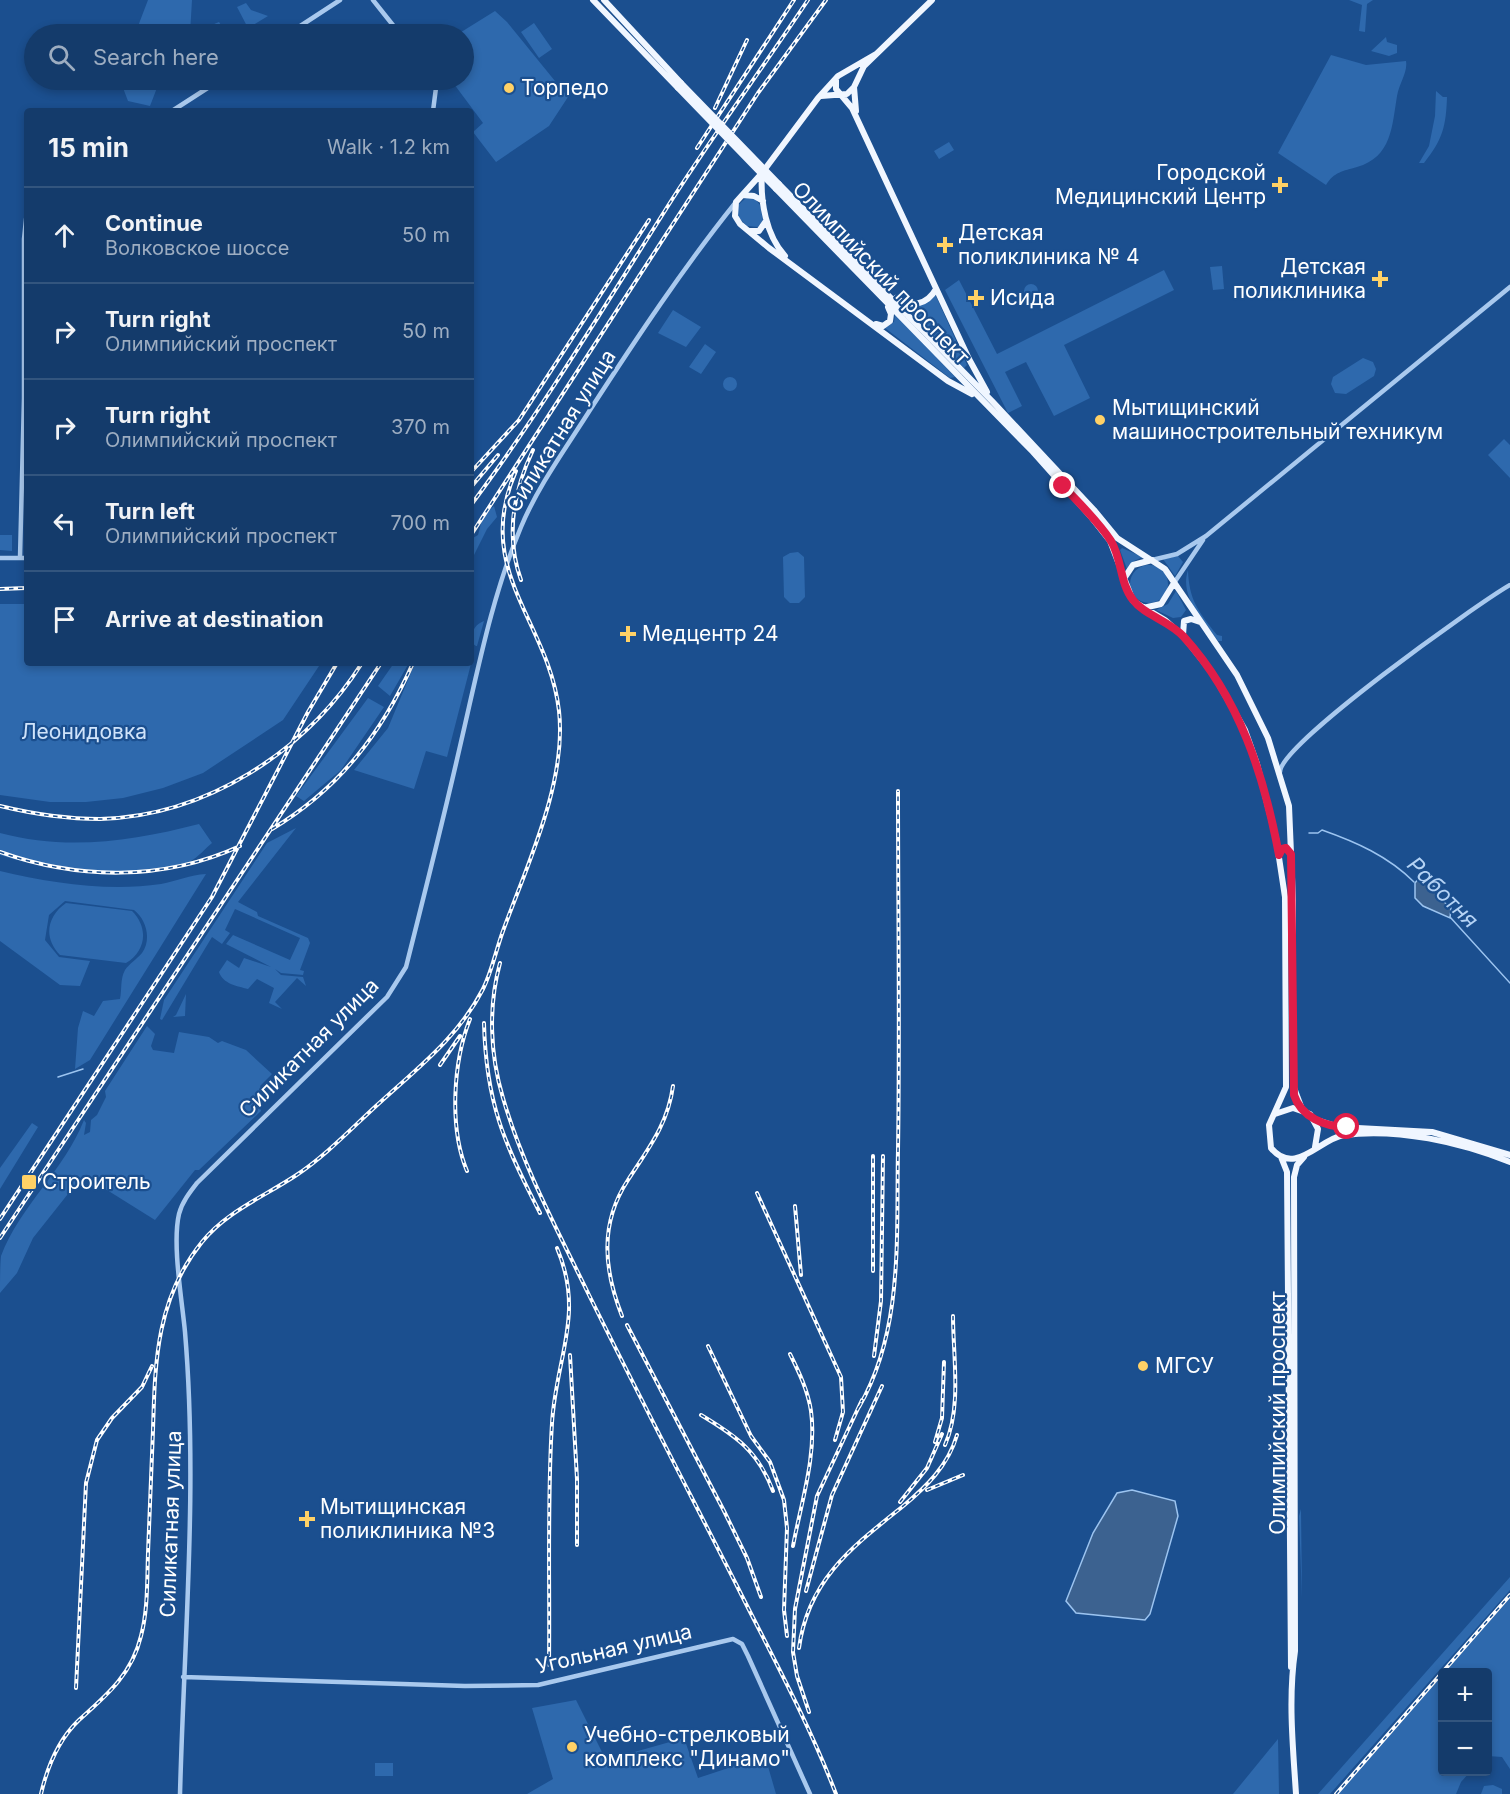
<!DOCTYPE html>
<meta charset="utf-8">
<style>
body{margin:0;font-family:Inter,sans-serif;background:#1d4271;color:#f1f3f6}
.controls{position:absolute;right:18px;bottom:18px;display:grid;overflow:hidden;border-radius:6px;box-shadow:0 3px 9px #0003}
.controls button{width:54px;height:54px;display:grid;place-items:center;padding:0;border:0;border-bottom:2px solid #33557e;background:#143b6b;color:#f1f3f6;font:30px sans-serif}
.stop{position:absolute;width:18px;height:18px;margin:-14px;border:4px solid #e11d48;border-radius:50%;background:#fff}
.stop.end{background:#e11d48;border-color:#fff;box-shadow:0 2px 6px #0008}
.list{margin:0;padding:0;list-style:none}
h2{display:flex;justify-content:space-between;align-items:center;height:78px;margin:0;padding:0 24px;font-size:26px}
h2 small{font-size:20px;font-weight:400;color:#9dadc1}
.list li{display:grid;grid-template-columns:39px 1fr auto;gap:18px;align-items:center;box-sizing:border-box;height:96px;padding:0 24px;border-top:2px solid #33557e}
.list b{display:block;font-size:22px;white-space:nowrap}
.list p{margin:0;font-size:20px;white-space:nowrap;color:#9dadc1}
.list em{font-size:20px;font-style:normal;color:#9dadc1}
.icon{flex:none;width:33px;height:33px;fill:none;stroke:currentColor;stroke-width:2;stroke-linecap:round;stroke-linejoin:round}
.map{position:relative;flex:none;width:1510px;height:1794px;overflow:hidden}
.search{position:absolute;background:#143b6b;box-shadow:0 3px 9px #0003;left:24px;top:24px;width:450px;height:66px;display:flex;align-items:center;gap:15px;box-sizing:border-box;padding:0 21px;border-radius:33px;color:#9dadc1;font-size:22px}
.panel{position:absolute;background:#143b6b;box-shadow:0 3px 9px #0003;left:24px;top:108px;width:450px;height:558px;border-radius:6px}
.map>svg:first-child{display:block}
.green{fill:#2e69ad}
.water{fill:#3c6290;stroke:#9cc4f0;stroke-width:1.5}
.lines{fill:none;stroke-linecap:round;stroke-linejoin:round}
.stream{stroke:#9cc4f0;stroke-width:1.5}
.minor{stroke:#a9c9ee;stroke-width:4.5}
.major{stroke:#f0f6ff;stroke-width:6}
.rail-casing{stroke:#fff;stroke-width:4}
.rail{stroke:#1b4f8f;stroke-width:1.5;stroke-dasharray:4.5;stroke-linecap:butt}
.major-bridge{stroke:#f0f6ff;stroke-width:6}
.route{stroke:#e11d48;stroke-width:8}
.poi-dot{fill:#ffd166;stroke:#1b4f8f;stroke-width:2}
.labels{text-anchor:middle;stroke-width:4.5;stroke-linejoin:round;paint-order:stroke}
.poi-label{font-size:21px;fill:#fff;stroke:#1b4f8f;text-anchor:start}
.street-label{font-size:21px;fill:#fff;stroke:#1b4f8f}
.park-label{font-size:21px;fill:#cfe3fa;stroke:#1b4f8f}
.water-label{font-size:22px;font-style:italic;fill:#b5d3f5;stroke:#1b4f8f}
</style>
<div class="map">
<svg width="1510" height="1794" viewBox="0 0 1510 1794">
<rect width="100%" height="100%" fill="#1b4f8f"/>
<path class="green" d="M148,0H192L190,34H135Z
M1349,0H1373L1367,4L1365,32L1359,31L1362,5Z
M246,3L251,10L268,16L248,28L237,7Z
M495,11L507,22L568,97L549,126L496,162L473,132L483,123L451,80H464V34H458Z
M219,22L227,34H208L207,27Z
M534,23L552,49L539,58L521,32Z
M1386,37L1387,42L1397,45V53L1389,56L1371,51Z
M1331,55L1366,65L1406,61C1408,72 1399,84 1397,96C1392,126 1392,157 1357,167C1343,171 1334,172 1326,185L1278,153Z
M120,80H160L150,106L128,101Z
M1436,91L1443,97H1447C1446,126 1443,139 1424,163H1419L1429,146L1435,116Z
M949,142L954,150L939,159L934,151Z
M746,198L755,199L760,205L763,221L758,227L747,226L738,217L737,206Z
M1222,266L1224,289L1213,290L1210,267Z
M1164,270L1174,290L1064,345L1090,398L1054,416L1026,362L1005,372L1022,406L1008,413L945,290L959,280L997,354Z
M1024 291a7 7 0 1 1 14 0a7 7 0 1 1-14 0Z
M935,294L967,365L964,368L906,308L923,304Z
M673,310L701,327L686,347L658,333Z
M895,314L955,377L950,378L885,328L894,322Z
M705,344L716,352L701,374L689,367Z
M1363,358L1373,362L1376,369L1374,376L1346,394L1335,393L1331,384L1333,377Z
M723 384a7 7 0 1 1 14 0a7 7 0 1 1-14 0Z
M1504,439L1510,445V478L1488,455Z
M494,506L497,517L487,529L471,561V539L478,535L483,516Z
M0,535H12V551L0,550Z
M1122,548L1143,557L1134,561L1127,569L1120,550Z
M798,552L804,557L805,597L799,603H790L784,597L783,557L790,553Z
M1178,556L1183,562L1175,576L1163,559Z
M1130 584a19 19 0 1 1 38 0a19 19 0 1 1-38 0Z
M1188,570C1189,600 1198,611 1217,635L1222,636V641H1218C1204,621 1179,597 1188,570Z
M1176,591L1186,610L1181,617L1173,618L1156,610L1168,604Z
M0,604H27V663H321L283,720L203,773L163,788L123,798L86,802H50L0,795Z
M484,621L477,646H476L472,643C470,633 475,624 484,621Z
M471,655L473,656L447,757L426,751L414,789L354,770L388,728L415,663H471Z
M394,663H409L390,696L378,686Z
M368,698L384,707L341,770L304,801L296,796Z
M199,824L212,843C206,848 198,857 191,861C140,881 51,872 0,855V833C67,851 133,841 199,824Z
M296,828L238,902L257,912L258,916L308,938L310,943L300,970L304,971L303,975L281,973L275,969L281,975L303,977L306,986L297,978L275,1002L282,1009L269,1003L274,988L257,979L248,989C237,986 223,984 219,972L227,960L239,968L244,958L271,967L226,944L233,935L290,960L300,938L235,909L225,930L230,933L222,944L212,937L162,1020L160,1019L164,1000L267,843Z
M0,871C50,883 109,892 161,884C177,881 190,875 206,874L90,1060L75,1069L78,1028L83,1011L94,1016L103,1001L120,999C122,990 120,979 125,970C129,964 137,959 142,953C152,939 146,919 134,910L65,901L49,915L45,940L59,957L90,961L80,986L60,985L0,941Z
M66,903L132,911C149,928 146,951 126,963L60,955C43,938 47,916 66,903Z
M186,994L185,1016L173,1017L176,1015Z
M147,1026L155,1034L151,1046L153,1050L174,1053L179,1032L209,1037L218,1043L222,1041L246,1050L272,1074L260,1086L265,1095L259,1104L261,1111L199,1170H195L155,1220L83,1175L33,1238L17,1273L0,1293C0,1282 0,1266 1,1256C20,1206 65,1169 84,1120L86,1123L84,1135L90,1132L91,1120L97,1115L106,1097L105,1091Z
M32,1123L38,1127L0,1189V1168Z
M1301,1509L1302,1599L1299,1516Z
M1510,1577V1590L1330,1794H1318Z
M1510,1598V1769L1502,1757L1488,1756V1672H1445Z
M1442,1675V1772H1470L1461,1782L1456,1794H1338Z
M576,1700L606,1760L684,1738L698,1778L765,1756L776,1794H527L553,1779L532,1708Z
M1278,1739L1279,1794H1233Z
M375,1763H393V1776H375Z
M1493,1785L1502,1789V1794H1481L1484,1786Z"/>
<path class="water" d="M1419,878L1441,890L1438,898L1451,907L1450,918L1423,906L1415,898V883Z
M1132,1490L1175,1501L1178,1516L1150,1614L1145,1620L1076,1613L1066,1601L1093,1533L1117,1493Z"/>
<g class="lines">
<path class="stream" d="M1309,833H1318L1322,830C1356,842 1388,856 1414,882
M1450,917L1510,983
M58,1077L83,1069"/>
<path class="minor" d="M373,0L400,34
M288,34L340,0
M172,111L220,80
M433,111L437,80
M0,558H27
M20,558L24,398V239L27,210
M1152,560L1177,554L1206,536L1510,287
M1174,583L1203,540
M1280,772C1280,744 1477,604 1510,585
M183,1677L465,1686L538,1685L733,1639L742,1644L748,1656L810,1794
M180,1794C184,1640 198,1486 185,1332C182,1300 172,1244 179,1214C182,1202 190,1192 197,1183L387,997L406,967C425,892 444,817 461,742C478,669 492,596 521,527C538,486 566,448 590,410C636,339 683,268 736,202"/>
<path class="major" d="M593,0L678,88
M604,0L681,83
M876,54L838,76L818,98L762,173L736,202L735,216L740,224L769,248L948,381L972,394
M836,80V89L852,108L969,359L987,392
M821,96L847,94L853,88
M856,111L854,87L864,66L932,0
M762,173C760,201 766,235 785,256
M779,184L992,401L1094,510L1117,538L1165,569L1237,675L1268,738L1289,806L1293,901V1085L1302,1109
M776,189L1033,452L1091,517L1110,541L1133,601L1165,620L1183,636L1213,674L1245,730L1257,764L1276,838L1285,897L1286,1087L1269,1125L1271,1148C1295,1177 1319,1139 1344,1135C1398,1128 1460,1142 1510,1162
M743,195L754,196L763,201
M750,231H759L766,221
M896,298C911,308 927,305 936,289
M876,324L883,326L890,321L891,314L888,307
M1125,577L1133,565L1152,560
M1143,608L1161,604L1174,583
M1183,635L1184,621L1191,619L1200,622
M1275,1114L1293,1108L1310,1114L1318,1129L1315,1147
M1314,1119L1339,1127L1432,1132L1510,1155
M1281,1157L1287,1172L1291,1667
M1296,1794C1293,1747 1288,1699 1295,1651L1294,1177L1297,1165L1304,1157"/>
<g class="rail-casing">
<path id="rail" d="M715,108L747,40
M697,148L794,0
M471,472L519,420L649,220
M471,487L498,455
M471,505C544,407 607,302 673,198C716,131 764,66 808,0
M471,535L758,93L826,0
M521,580C505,535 513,492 533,450
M0,589L27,588
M0,806C33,814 67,819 100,819C207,816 306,751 362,663
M272,829C339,789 382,733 413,663
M0,852C78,880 164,881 240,846
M500,963C488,1007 490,1055 503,1098C523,1167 558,1231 589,1295C637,1392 687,1488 736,1584C771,1654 808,1721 836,1794
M484,1023C486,1103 504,1143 540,1213
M440,1065L460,1036
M467,1171C449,1128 453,1062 470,1019
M757,1193L841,1377L843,1412L835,1440
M795,1206L801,1275
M0,1219L212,897L308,712L337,663
M0,1238L381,663
M873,1271V1156
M622,1316C604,1270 599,1224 628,1180C648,1149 668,1124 673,1086
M627,1325L724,1511L747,1558L761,1597
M708,1346L751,1436L770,1462L784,1500L787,1528L784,1610L787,1636
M790,1354C799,1372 808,1391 811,1411C817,1455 801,1503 793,1546
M570,1355L577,1479V1545
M874,1356L881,1301L883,1156
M859,1407C904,1329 896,1236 898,1150C900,1030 898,910 898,791
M701,1415C736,1436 758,1451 773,1491
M935,1442L942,1418L944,1362
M945,1445C962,1407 953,1356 953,1316
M927,1490L963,1475
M900,1502L927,1468L942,1434
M806,1591L832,1495L882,1386
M799,1648C808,1580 852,1547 902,1507C926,1487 948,1466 957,1435
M549,1665C550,1585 547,1503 552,1423C556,1357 585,1314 557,1248
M76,1688L86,1483L97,1440L112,1418L142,1387L152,1366
M809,1712L797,1676L793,1652L795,1609L817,1496L862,1400
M41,1794C47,1768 59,1739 79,1720C107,1695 132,1674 141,1636C148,1610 147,1580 148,1553C150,1512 151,1471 153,1430C155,1362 156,1299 202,1242C226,1212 263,1197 295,1176C324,1157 350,1130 376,1106C415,1070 458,1038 483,989C492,971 496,950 503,931C527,865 567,782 559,711C549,621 472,570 516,471
M1336,1794L1510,1595"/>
</g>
<use href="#rail" class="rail"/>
<path class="major-bridge" d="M681,83L779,184
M678,88L776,189"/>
</g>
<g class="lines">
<path class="route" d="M1063,486C1079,503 1098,521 1111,541C1122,559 1120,584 1133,600C1144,615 1170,621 1184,637C1240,699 1264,775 1279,855L1282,849L1286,848L1291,854L1294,1095C1301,1117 1325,1127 1347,1127"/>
</g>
<g class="poi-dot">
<circle cx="509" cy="88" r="6"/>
<path d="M1277 176h6v6h6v6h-6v6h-6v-6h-6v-6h6z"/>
<path d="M942 236h6v6h6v6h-6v6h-6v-6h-6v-6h6z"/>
<path d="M1377 270h6v6h6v6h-6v6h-6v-6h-6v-6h6z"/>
<path d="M973 289h6v6h6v6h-6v6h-6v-6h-6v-6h6z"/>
<circle cx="1100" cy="420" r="6"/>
<path d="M625 625h6v6h6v6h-6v6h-6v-6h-6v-6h6z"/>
<rect x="21" y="1174" width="16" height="16" rx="3"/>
<circle cx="1143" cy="1366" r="6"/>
<path d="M304 1510h6v6h6v6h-6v6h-6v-6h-6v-6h6z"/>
<circle cx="572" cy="1747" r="6"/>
</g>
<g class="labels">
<g class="poi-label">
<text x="521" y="95">Торпедо</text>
<text x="1266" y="180" text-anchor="end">Городской<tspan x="1266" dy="24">Медицинский Центр</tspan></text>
<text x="958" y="240">Детская<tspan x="958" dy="24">поликлиника № 4</tspan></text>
<text x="1366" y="274" text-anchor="end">Детская<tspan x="1366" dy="24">поликлиника</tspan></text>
<text x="990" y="305">Исида</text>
<text x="1112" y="415">Мытищинский<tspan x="1112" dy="24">машиностроительный техникум</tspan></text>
<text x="642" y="641">Медцентр 24</text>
<text x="42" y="1189">Строитель</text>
<text x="1155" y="1373">МГСУ</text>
<text x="320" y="1514">Мытищинская<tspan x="320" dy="24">поликлиника №3</tspan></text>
<text x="584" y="1742">Учебно-стрелковый<tspan x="584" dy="24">комплекс "Динамо"</tspan></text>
</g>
<g class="street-label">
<text transform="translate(881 273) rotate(46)" y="7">Олимпийский проспект</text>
<text transform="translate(561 431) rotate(-58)" y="7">Силикатная улица</text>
<text transform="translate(309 1048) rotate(-45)" y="7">Силикатная улица</text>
<text transform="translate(1278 1413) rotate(-90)" y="7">Олимпийский проспект</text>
<text transform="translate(171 1524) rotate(-88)" y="7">Силикатная улица</text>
<text transform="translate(614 1649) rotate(-13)" y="7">Угольная улица</text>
</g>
<g class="park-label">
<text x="84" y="739">Леонидовка</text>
</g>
<g class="water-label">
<text transform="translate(1443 892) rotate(45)" y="8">Работня</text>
</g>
</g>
</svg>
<div class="controls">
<button>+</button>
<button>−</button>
</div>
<div class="stop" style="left:1347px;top:1127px"></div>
<div class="stop end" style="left:1063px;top:486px"></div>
<div class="search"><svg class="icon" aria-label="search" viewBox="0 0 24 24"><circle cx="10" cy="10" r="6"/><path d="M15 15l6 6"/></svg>Search here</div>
<section class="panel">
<h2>15 min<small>Walk · 1.2 km</small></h2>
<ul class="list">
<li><svg class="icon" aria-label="ahead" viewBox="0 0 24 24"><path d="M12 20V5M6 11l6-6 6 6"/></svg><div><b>Continue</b><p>Волковское шоссе</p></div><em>50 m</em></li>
<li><svg class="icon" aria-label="right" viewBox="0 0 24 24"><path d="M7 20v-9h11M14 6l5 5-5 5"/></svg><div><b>Turn right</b><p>Олимпийский проспект</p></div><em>50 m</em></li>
<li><svg class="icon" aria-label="right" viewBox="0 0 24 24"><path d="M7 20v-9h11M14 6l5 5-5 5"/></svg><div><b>Turn right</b><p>Олимпийский проспект</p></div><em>370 m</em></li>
<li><svg class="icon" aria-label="left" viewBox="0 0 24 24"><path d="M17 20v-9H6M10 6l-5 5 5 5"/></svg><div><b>Turn left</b><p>Олимпийский проспект</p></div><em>700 m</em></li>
<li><svg class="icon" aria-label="arrive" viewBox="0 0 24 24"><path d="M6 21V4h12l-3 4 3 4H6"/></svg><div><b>Arrive at destination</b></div></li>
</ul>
</section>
</div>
